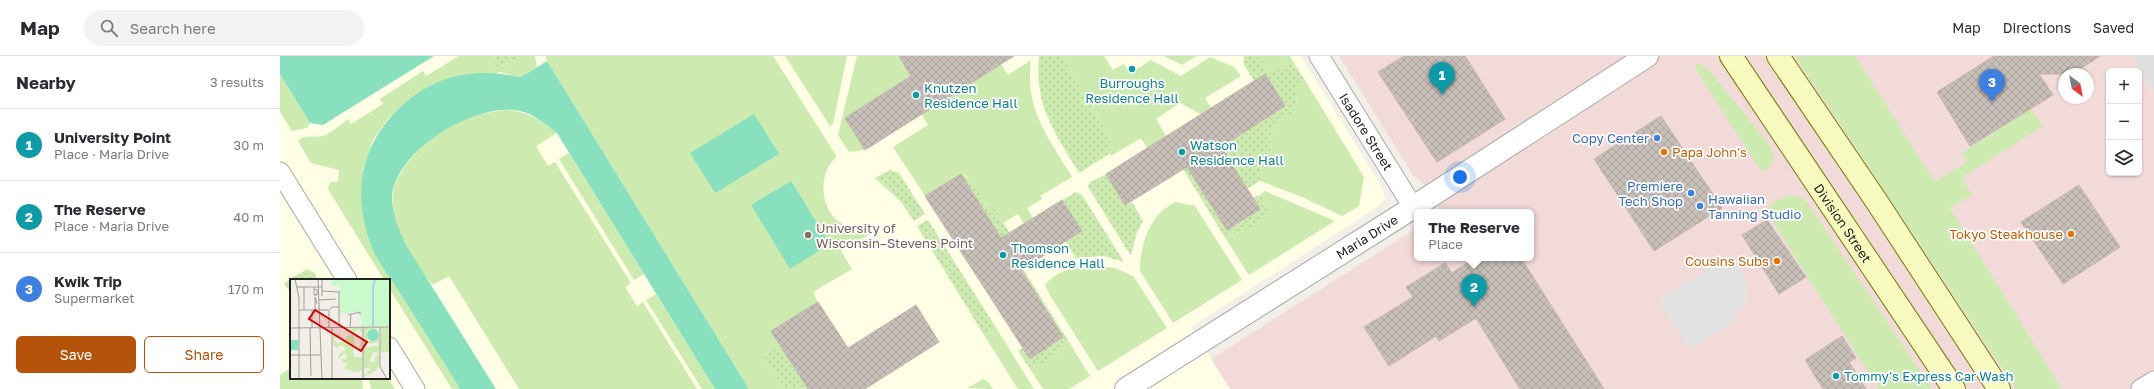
<!DOCTYPE html>
<meta charset="utf-8">
<style>
body{margin:0;font-family:"Golos Text",sans-serif;background:#f2f2f3;color:#2b2b33}
.controls{position:absolute;right:12px;top:12px;display:grid;overflow:hidden;border-radius:6px;box-shadow:0 1px 3px #0004}
.controls button{width:36px;height:36px;display:grid;place-items:center;padding:0;border:0;border-bottom:1px solid #e1e1e2;background:#fff;color:#2b2b33;font:20px sans-serif}
.compass{position:absolute;left:1778px;top:12px;width:36px;height:36px;border-radius:50%;background:#fff;box-shadow:0 1px 3px #0004;rotate:148deg}
.you{position:absolute;left:1180px;top:121px;width:14px;height:14px;margin:-10px;border:3px solid #fff;border-radius:50%;background:#1a73e8;box-shadow:0 0 0 6px #1a73e833}
.badge{display:grid;place-items:center;width:26px;height:26px;border-radius:50%;background:#b45309;color:#fff;font-size:13px;font-weight:700}
.pin{position:absolute;translate:-50% -33px;filter:drop-shadow(0 1px 2px #0008)}
.pin::after{content:'';position:absolute;top:21px;width:14px;height:12px;background:inherit;clip-path:polygon(0 0,100% 0,50% 100%)}
.popup{position:absolute;left:1134px;top:153px;width:120px;height:52px;box-sizing:border-box;display:grid;place-content:center;border-radius:6px;background:#fff;filter:drop-shadow(0 1px 3px #0005);font-size:13px;white-space:nowrap;color:#7c7c81}
.popup b{font-size:15px;color:#2b2b33}
.popup::after{content:'';position:absolute;left:50%;top:100%;margin-left:-8px;border:8px solid transparent;border-top-color:#fff}
.list{margin:0;padding:0;list-style:none}
h2{display:flex;justify-content:space-between;align-items:center;height:52px;margin:0;padding:0 16px;font-size:17px}
h2 small{font-size:13px;font-weight:400;color:#7c7c81}
.list li{display:grid;grid-template-columns:26px 1fr auto;gap:12px;align-items:center;box-sizing:border-box;height:72px;padding:0 16px;border-top:1px solid #e1e1e2}
.list b{display:block;font-size:15px;white-space:nowrap}
.list p{margin:0;font-size:13px;white-space:nowrap;color:#7c7c81}
.list em{font-size:13px;font-style:normal;color:#7c7c81}
.actions{display:flex;gap:8px;padding:12px 16px}
.actions a{flex:1;padding:9px 0;border:1px solid #b45309;border-radius:6px;text-align:center;font-size:14px;color:#b45309}
.actions .main{background:#b45309;color:#fff}
.icon{flex:none;width:22px;height:22px;fill:none;stroke:currentColor;stroke-width:2;stroke-linecap:round;stroke-linejoin:round}
.map{position:relative;flex:none;width:1874px;height:333px;overflow:hidden}
header{display:flex;align-items:center;gap:24px;box-sizing:border-box;height:56px;padding:0 20px;background:#fff;border-bottom:1px solid #e1e1e2}
header strong{font-size:19px}
nav{display:flex;gap:22px;margin-inline-start:auto;font-size:14px}
.search{width:280px;height:36px;background:#f2f2f3;display:flex;align-items:center;gap:10px;box-sizing:border-box;padding:0 14px;border-radius:22px;color:#7c7c81;font-size:15px}
main{display:flex}
aside{flex:1;background:#fff}
.map>svg:first-child{display:block}
.residential{fill:#e0dfdf}
.commercial{fill:#f2dad9;fill-rule:evenodd}
.education{fill:#ffffe5;fill-rule:evenodd}
.grass{fill:#cdebb0}
.garden{fill:url(#garden-dots)}
.pitch{fill:#88e0be}
.parking{fill:#e2e2e2}
.building{fill:url(#building-cross-hatch);stroke:#c4b6ab}
.lines{fill:none;stroke-linecap:round;stroke-linejoin:round}
.minor-casing{stroke:#a9a9a9;stroke-width:21}
.tertiary-casing{stroke:#a9a9a9;stroke-width:24}
.secondary-casing{stroke:#707d05;stroke-width:24}
.minor{stroke:#fff;stroke-width:19}
.tertiary{stroke:#fff;stroke-width:22}
.secondary{stroke:#f7fabf;stroke-width:22}
.culture-dot{fill:#0f9aa8;stroke:#fff;stroke-width:1.5}
.shop-dot{fill:#3f7fe0;stroke:#fff;stroke-width:1.5}
.food-dot{fill:#e8710a;stroke:#fff;stroke-width:1.5}
.education-dot{fill:#8d6e63;stroke:#fff;stroke-width:1.5}
.labels{text-anchor:middle;stroke-width:3.5;stroke-linejoin:round;paint-order:stroke}
.culture-label{font-size:13px;fill:#0d838f;stroke:#fff;text-anchor:start}
.street-label{font-size:13px;fill:#222;stroke:#fff}
.shop-label{font-size:13px;fill:#366cbe;stroke:#fff;text-anchor:end}
.food-label{font-size:13px;fill:#c56008;stroke:#fff;text-anchor:end}
.education-label{font-size:13px;fill:#785e54;stroke:#fff;text-anchor:start}
.inset-river{fill:none;stroke:#aad3df;stroke-width:2}
.inset-road{fill:none;stroke:#9f9d99;stroke-width:1}
.view{fill:#d40000;fill-opacity:0.15;stroke:#d40000;stroke-width:2}
.inset-edge{fill:none;stroke:#222;stroke-width:2}
</style>
<header>
<strong>Map</strong>
<div class="search"><svg class="icon" aria-label="search" viewBox="0 0 24 24"><circle cx="10" cy="10" r="6"/><path d="M15 15l6 6"/></svg>Search here</div>
<nav><a>Map</a><a>Directions</a><a>Saved</a></nav>
</header>
<main>
<aside>
<h2>Nearby<small>3 results</small></h2>
<ul class="list">
<li><span class="badge" style="background:#0f9aa8">1</span><div><b>University Point</b><p>Place · Maria Drive</p></div><em>30 m</em></li>
<li><span class="badge" style="background:#0f9aa8">2</span><div><b>The Reserve</b><p>Place · Maria Drive</p></div><em>40 m</em></li>
<li><span class="badge" style="background:#3f7fe0">3</span><div><b>Kwik Trip</b><p>Supermarket</p></div><em>170 m</em></li>
</ul>
<div class="actions"><a class="main">Save</a><a>Share</a></div>
</aside>
<div class="map">
<svg width="1874" height="333" viewBox="0 0 1874 333">
<defs>
<pattern id="garden-dots" width="8" height="8" patternUnits="userSpaceOnUse"><rect width="8" height="8" fill="#cdebb0"/><path d="M2 2h.1M6 6h.1" fill="none" stroke="#b0c997" stroke-width="1.8" stroke-linecap="round"/></pattern>
<pattern id="building-cross-hatch" width="8" height="8" patternUnits="userSpaceOnUse"><rect width="8" height="8" fill="#c7bfb8"/><path d="M0 0l8 8M0 8l8-8" fill="none" stroke="#aba49e"/></pattern>
</defs>
<rect width="100%" height="100%" fill="#f2efe9"/>
<path class="residential" d="M1852,0H1874V37Z"/>
<path class="commercial" d="M1059,0H1852L1874,37V333H950L931,303L1137,172V202H1251V156H1161L1141,125L1133,119ZM1829,15H1859V117H1829ZM1784,18H1808V42H1784Z"/>
<path class="education" d="M0,0H1021L1102,131L1105,143L1096,152L911,271L950,333H0ZM11,224H109V322H11Z"/>
<path class="grass" d="M179,0H210L218,13L240,0H255L257,11L241,21L219,16L109,61L93,84L83,113L93,193L180,333H172L109,232V224H104L48,133L50,126H58L59,114L31,107L18,85C24,78 34,82 42,80C49,79 61,68 68,63L71,68L103,48L100,43L143,15L146,20Z
M266,0H493L557,101C536,116 540,161 566,169C576,172 589,170 600,172L561,195L572,213L533,236L538,246L492,275L500,289L484,300L504,333H469L267,5Z
M505,0H567L553,68L550,70Z
M577,0H619L631,20L566,62L585,94L569,96L558,79Z
M781,0H824L833,14L844,8L850,17L871,4L901,20L930,1L954,11L961,20L925,42L931,52L920,58L900,47L876,63L886,80L867,92L861,82L831,100L829,98L831,89L828,79Z
M884,0H917L902,9Z
M977,0H1010L1012,4L995,15H988Z
M1515,0H1575L1655,126L1687,106L1682,97L1751,52L1763,70L1682,122L1692,139L1670,152L1782,333H1736Z
M751,4C750,17 749,29 752,41C757,69 778,97 792,121L760,140L762,143L747,152L753,162L744,168L738,158L723,167L713,151C701,148 695,129 687,120L680,118L645,140L613,91L648,69L641,58L721,8L728,19Z
M1416,8H1420L1429,14L1490,89L1494,101L1487,115L1479,112L1414,11Z
M0,18L30,67L27,72L12,75L0,56Z
M1026,26L1084,121L1079,150L1062,160L1022,141L980,125V113C1002,94 984,90 993,71C997,62 1010,63 1014,54C1017,48 1017,39 1017,32Z
M227,54C247,55 261,65 277,77L256,90L268,110L275,106L351,227L345,231L357,250L363,246L417,333H239L169,220L152,229C139,210 122,189 115,166C111,153 111,134 118,122C130,99 156,75 180,65C194,58 211,56 227,54Z
M289,97L364,218L354,224L279,103Z
M985,135L1055,165L969,219L944,180C964,179 976,168 988,153L981,138Z
M1509,139L1522,141L1527,146L1652,333H1599L1486,155L1490,148Z
M896,146L915,150L962,224L893,267L860,215C860,189 870,157 896,146Z
M813,210L835,212L853,220L887,272L818,315L769,238L765,229C777,214 795,211 813,210Z
M376,238L435,333H422L366,244Z
M715,270L754,333H738L704,279L713,275Z
M789,286L810,320L789,333H763L748,310C762,312 780,295 789,286Z
M11,312V322H82L83,333H0V319Z
M89,322H108L115,333H91Z
M703,323L708,326L713,333L687,332Z"/>
<path class="garden" d="M210,0H240L218,13Z
M759,0H781L828,79L831,89L829,98L799,117C775,76 754,50 759,0Z
M964,0H977L989,15H995L1012,4L1026,26L1017,32C1017,39 1017,48 1014,54C1010,63 997,62 993,71C985,89 1001,98 980,113V125L967,133L941,91L1005,50L985,18L974,25L964,9Z
M907,111L947,174L980,153L973,142L981,138L988,153C981,169 961,179 944,180L903,113Z
M610,114L619,117L645,158L634,165L621,146L595,122Z
M681,118C698,123 697,147 713,151L730,177L721,182Z
M826,118L845,149L852,146L863,165L857,176L851,200L808,131L809,127Z
M796,136L802,139L844,206L823,200L796,202L786,186L802,175L782,144Z
M648,164L715,270L713,275L704,279L637,170Z
M27,213L34,217L39,224H11V237L4,227Z
M743,213L789,286C779,296 763,312 748,310L738,295L743,292L750,303L783,281L741,214Z
M500,289L528,333H504L484,300Z"/>
<path class="pitch" d="M0,0H154L43,69L30,67L0,18Z
M267,5L469,333H435L277,77C266,69 254,58 240,55C196,45 114,95 112,142C112,159 119,174 126,189L216,333H180C163,305 145,277 127,248C117,231 100,210 92,192C71,137 80,86 125,47C160,17 197,12 241,21Z
M474,58L499,98L435,137L410,97Z
M511,125L550,188L510,213L471,149Z"/>
<path class="parking" d="M1447,205L1455,208L1459,212L1467,226L1468,233L1465,247L1455,258L1457,263L1410,293L1378,245L1440,206Z"/>
<path class="building" d="M619,0H734L585,94L565,62L631,20Z
M1124,0H1185L1225,63L1157,106L1098,16Z
M1714,0H1820L1792,18H1759L1773,39L1690,90L1657,36Z
M985,18L1005,50L941,91L980,153L947,174L907,111L845,149L826,118Z
M1381,60L1442,152L1374,195L1314,103Z
M681,118L721,182L782,144L802,175L741,214L783,281L750,303L645,140Z
M1799,129L1840,191L1783,228L1741,166Z
M1487,164L1526,221L1499,238L1462,179Z
M1195,202H1241L1324,333H1240L1196,262L1159,285L1156,280L1109,310L1084,271L1133,241L1126,231L1146,219L1165,207L1172,217Z
M538,246L568,292L636,249L659,286L585,333H528L491,275Z
M1562,280L1576,302L1569,306L1586,333H1543L1525,304Z"/>
<g class="lines">
<g class="minor-casing">
<g id="minor">
<path id="s1" d="M1039,0L1133,151"/>
<path d="M0,116L67,224"/>
<path d="M109,291L135,333"/>
<path d="M1861,333L1874,325"/>
</g>
</g>
<g class="tertiary-casing">
<g id="tertiary">
<path id="s2" d="M846,333L1115,163L1367,0"/>
</g>
</g>
<g class="secondary-casing">
<g id="secondary">
<path id="s3" d="M1451,0L1674,333"/>
<path d="M1498,0L1597,146L1719,333"/>
</g>
</g>
<use href="#minor" class="minor"/>
<use href="#tertiary" class="tertiary"/>
<use href="#secondary" class="secondary"/>
</g>
<g class="culture-dot">
<circle cx="852" cy="13" r="4"/>
<circle cx="636" cy="39" r="4"/>
<circle cx="902" cy="96" r="4"/>
<circle cx="723" cy="199" r="4"/>
<circle cx="1556" cy="320" r="4"/>
</g>
<g class="shop-dot">
<circle cx="1377" cy="82" r="4"/>
<circle cx="1411" cy="137" r="4"/>
<circle cx="1420" cy="150" r="4"/>
</g>
<g class="food-dot">
<circle cx="1384" cy="96" r="4"/>
<circle cx="1791" cy="178" r="4"/>
<circle cx="1497" cy="205" r="4"/>
</g>
<circle class="education-dot" cx="528" cy="179" r="4"/>
<g class="labels">
<g class="culture-label">
<text x="852" y="32" text-anchor="middle">Burroughs<tspan x="852" dy="15">Residence Hall</tspan></text>
<text x="644" y="37">Knutzen<tspan x="644" dy="15">Residence Hall</tspan></text>
<text x="910" y="94">Watson<tspan x="910" dy="15">Residence Hall</tspan></text>
<text x="731" y="197">Thomson<tspan x="731" dy="15">Residence Hall</tspan></text>
<text x="1564" y="325">Tommy's Express Car Wash</text>
</g>
<g class="street-label">
<text dy="5" stroke="none"><textPath href="#s1" startOffset="89">Isadore Street</textPath></text>
<text dy="5" stroke="none"><textPath href="#s3" startOffset="201">Division Street</textPath></text>
<text dy="5" stroke="none"><textPath href="#s2" startOffset="285">Maria Drive</textPath></text>
</g>
<g class="shop-label">
<text x="1369" y="87">Copy Center</text>
<text x="1403" y="135">Premiere<tspan x="1403" dy="15">Tech Shop</tspan></text>
<text x="1428" y="148" text-anchor="start">Hawaiian<tspan x="1428" dy="15">Tanning Studio</tspan></text>
</g>
<g class="food-label">
<text x="1392" y="101" text-anchor="start">Papa John's</text>
<text x="1783" y="183">Tokyo Steakhouse</text>
<text x="1489" y="210">Cousins Subs</text>
</g>
<g class="education-label">
<text x="536" y="177">University of<tspan x="536" dy="15">Wisconsin–Stevens Point</tspan></text>
</g>
</g>
<g transform="translate(10 223)">
<rect width="100" height="100" fill="#f2efe9"/>
<path d="M58,49H72V76L71,69H63L64,78H72V92L64,93L54,89L58,84H54L51,80H57L55,73L48,81L50,74L57,70L51,66L47,69L43,66V55H50L49,62L48,57L44,60L47,64L54,63L57,57L63,55L61,50ZM69,51L72,54L70,68L67,69L64,67V52ZM74,49H89L77,51L78,62H86L89,59V63L81,65L74,63ZM91,49H100V73H91ZM89,63V74L83,73L80,82L85,83V78L89,75V88L85,92L74,98V92L76,97L77,92L82,91L77,89L74,90V69L88,66Z" fill="#cdebb0" fill-rule="evenodd"/>
<path d="M42,0H100V48H71V32L50,35V7H41Z" fill="#c8facc"/>
<path d="M77 56a6 6 0 1 1 12 0a6 6 0 1 1-12 0ZM0,61H8V71H0Z" fill="#88e0be"/>
<path class="inset-river" d="M83,47V8L85,0"/>
<path class="inset-road" d="M5,0L9,19V100M28,0L32,100M7,8H32M24,8V16H27V11L24,10M32,12L50,13M32,17V0M29,21L46,20M49,28V13M9,31H38M14,31V8M25,31V18L27,25M39,31L42,28H49V48M39,31V49M58,36L70,33V36M60,48L61,36M90,48V88L97,100M0,49L100,48M20,49L21,97M22,49V31M0,76H31M42,100V48M73,100V48"/>
<path class="view" d="M25,31L77,63L71,72L19,40Z"/>
<rect width="100" height="100" class="inset-edge"/>
</g>
</svg>
<div class="controls">
<button>+</button>
<button>−</button>
<button><svg class="icon" aria-label="layers" viewBox="0 0 24 24"><path d="M12 4l9 5-9 5-9-5zM3 14l9 5 9-5"/></svg></button>
</div>
<svg class="compass" viewBox="-18 -18 36 36"><path d="M0-13l5 13h-10z" fill="#e53935"/><path d="M0 13l5-13h-10z" fill="#7c7c81"/></svg>
<div class="you"></div>
<div class="pin badge" style="left:1162px;top:39px;background:#0f9aa8">1</div>
<div class="pin badge" style="left:1194px;top:251px;background:#0f9aa8">2</div>
<div class="popup"><b>The Reserve</b>Place</div>
<div class="pin badge" style="left:1712px;top:46px;background:#3f7fe0">3</div>
</div>
</main>
